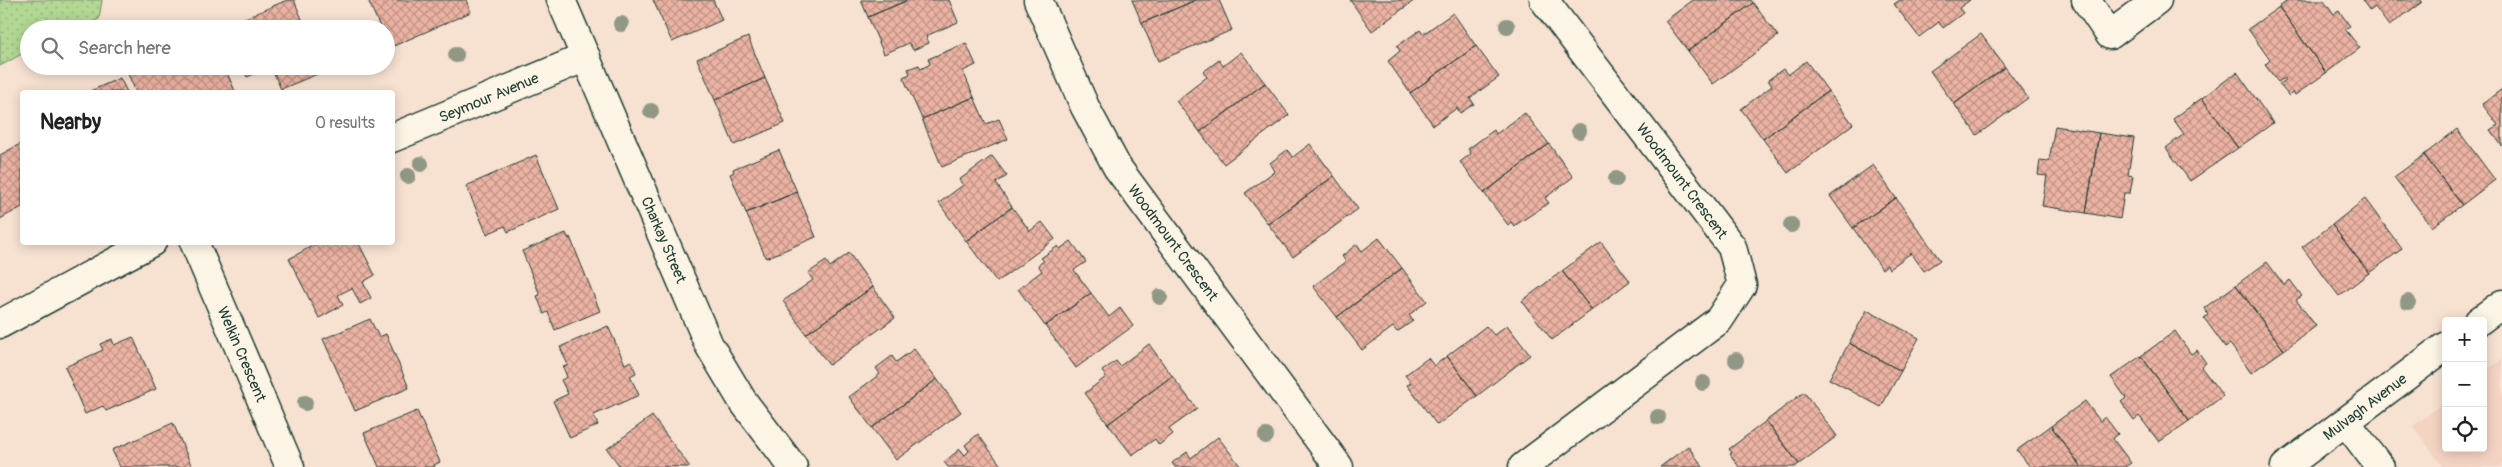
<!DOCTYPE html>
<meta charset="utf-8">
<style>
body{margin:0;font-family:Pangolin,sans-serif;background:#f2f2f2;color:#202124}
.controls{position:absolute;right:15px;bottom:15px;display:grid;overflow:hidden;border-radius:5px;box-shadow:0 2px 12px #0003}
.controls button{width:45px;height:45px;display:grid;place-items:center;padding:0;border:0;border-bottom:1px solid #e0e0e0;background:#fff;color:#202124;font:25px sans-serif}
.list{margin:0;padding:0;list-style:none}
h2{display:flex;justify-content:space-between;align-items:center;height:65px;margin:0;padding:0 20px;font-size:21px}
h2 small{font-size:16px;font-weight:400;color:#757577}
.icon{flex:none;width:28px;height:28px;fill:none;stroke:currentColor;stroke-width:2;stroke-linecap:round;stroke-linejoin:round}
.map{position:relative;flex:none;width:2502px;height:467px;overflow:hidden}
.search{position:absolute;background:#fff;box-shadow:0 2px 12px #0003;left:20px;top:20px;width:375px;height:55px;display:flex;align-items:center;gap:12px;box-sizing:border-box;padding:0 18px;border-radius:28px;color:#757577;font-size:19px}
.panel{position:absolute;background:#fff;box-shadow:0 2px 12px #0003;left:20px;top:90px;width:375px;height:155px;border-radius:5px}
.map>svg:first-child{display:block}
.built{fill:#f4d3c3}
.green{fill:url(#green-dots);stroke:#688a64}
.building{fill:url(#building-cross-hatch);stroke:#1f3d34}
.lines{fill:none;stroke-linecap:round;stroke-linejoin:round}
.minor-casing{stroke:#1f3d34;stroke-width:31}
.minor{stroke:#fcf5e5;stroke-width:28}
.tree{fill:#909885}
.labels{text-anchor:middle;stroke-width:4;stroke-linejoin:round;paint-order:stroke}
.street-label{font-size:15px;fill:#1f3d34;stroke:#fcf5e5}
</style>
<div class="map">
<svg width="2502" height="467" viewBox="0 0 2502 467">
<defs>
<pattern id="green-dots" width="8" height="8" patternUnits="userSpaceOnUse" patternTransform="scale(1.25)"><rect width="8" height="8" fill="#b2d893"/><path d="M2 2h.1M6 6h.1" fill="none" stroke="#99ba7f" stroke-width="1.8" stroke-linecap="round"/></pattern>
<pattern id="building-cross-hatch" width="8" height="8" patternUnits="userSpaceOnUse" patternTransform="scale(1.25)"><rect width="8" height="8" fill="#ecb3a3"/><path d="M0 0l8 8M0 8l8-8" fill="none" stroke="#bf9386"/></pattern>
</defs>
<rect width="100%" height="100%" fill="#f7e1d1"/>
<filter id="ink" filterUnits="userSpaceOnUse"><feTurbulence type="fractalNoise" baseFrequency=".02" numOctaves="2"/><feDisplacementMap in="SourceGraphic" scale="10" xChannelSelector="R" yChannelSelector="G"/><feConvolveMatrix kernelMatrix="1 2 1 2 8 2 1 2 1" color-interpolation-filters="sRGB"/></filter>
<g filter="url(#ink)">
<path class="built" d="M2502,359V467H2443L2413,426L2446,401V448H2483V373Z"/>
<path class="green" d="M0,0H102L99,19L76,29H29V50L0,66Z"/>
<path class="building" d="M287,0H294L306,29H232L245,23L243,19Z
M368,0H466L471,12L389,48L386,29H381Z
M653,0H713L722,20L672,42Z
M861,0H908L868,17Z
M908,0H949L958,22L926,36L929,43L913,50L909,43L884,54L868,17Z
M1132,0H1196L1142,23Z
M1196,0H1219L1232,30L1158,61L1142,23Z
M1350,0H1415L1372,31Z
M1693,0H1751L1753,3L1688,51L1665,21Z
M1900,0H1970L1959,8L1963,13L1943,28L1939,22L1919,37L1894,4Z
M2289,0H2324L2334,14L2339,11L2350,26L2345,29L2360,48L2326,73L2279,7Z
M2362,0H2421L2422,2L2389,26L2375,7L2370,11Z
M1753,3L1778,36L1713,84L1688,51Z
M2279,7L2326,73L2295,95L2293,92L2289,96L2279,84L2285,80L2284,78L2278,82L2265,65L2270,60L2248,29Z
M1453,13L1476,46L1410,93L1388,61L1400,51L1397,46L1420,30L1423,34Z
M1981,34L2005,67L1954,104L1930,71Z
M748,37L765,78L715,100L697,59Z
M966,43L976,65L963,71L974,97L922,119L903,77L910,74L908,69L919,65L921,69L930,64L928,59Z
M1476,46L1499,77L1470,98L1474,104L1460,113L1457,108L1433,125L1410,93Z
M1241,52L1265,83L1200,132L1176,101L1207,77L1203,72L1219,60L1223,66Z
M1806,61L1828,91L1763,139L1741,109L1772,86L1768,80L1783,69L1788,75Z
M146,66H224L235,91L136,92L128,74Z
M242,66H325L327,70L281,89L271,67L247,77Z
M2005,67L2028,98L1977,135L1954,104Z
M2237,72L2273,123L2238,148L2202,98Z
M120,78L127,92H88Z
M765,78L785,123L734,145L715,100Z
M1265,83L1289,115L1224,164L1200,132Z
M2502,89V146L2490,130L2498,125L2482,104Z
M1828,91L1853,124L1788,173L1763,139Z
M974,97L986,124L999,119L1008,139L942,167L922,119Z
M2202,98L2238,148L2190,181L2166,148L2184,134L2173,119Z
M1525,113L1549,144L1484,193L1460,162L1471,154L1468,149L1494,130L1496,134Z
M2055,126L2099,133L2086,213L2042,206L2047,176L2038,175L2040,160L2049,161Z
M2457,129L2495,180L2462,205L2424,155Z
M2099,133L2134,138L2128,175L2133,176L2130,193H2124L2120,219L2086,213Z
M22,143V207L0,219V155Z
M1310,144L1334,176L1268,224L1245,193L1275,171L1270,163L1287,150L1293,157Z
M1549,144L1573,177L1545,198L1549,203L1514,226L1511,222L1508,225L1484,193Z
M779,150L797,192L746,213L730,174L734,172L733,169Z
M536,155L559,209L508,232L505,226L487,234L466,186Z
M2424,155L2462,205L2432,227L2394,177Z
M992,156L1007,176L996,183L1012,207L966,241L939,203L963,185L959,180Z
M1873,165L1896,198L1853,228L1830,196Z
M1334,176L1358,209L1293,257L1268,224Z
M797,192L816,237L766,258L746,213Z
M1896,198L1940,260L1924,271L1911,253L1889,269L1887,265L1882,269L1853,228Z
M2365,199L2402,249L2369,273L2332,225Z
M1012,207L1030,231L1042,222L1055,239L997,282L966,241Z
M2332,225L2369,273L2339,296L2302,247Z
M566,233L569,239L570,237L600,311L555,330L548,312L544,314L537,296L540,295L522,251Z
M1379,238L1402,268L1337,317L1313,286L1346,262L1342,256L1357,244L1362,251Z
M1071,241L1086,262L1074,270L1091,293L1045,326L1018,289L1042,271L1038,265L1044,261L1041,258L1058,246L1060,249Z
M319,242H358L375,275L363,282L371,298L360,304L352,288L338,295L343,305L319,318L289,259Z
M1601,242L1630,281L1592,310L1562,271Z
M849,253L873,287L806,334L783,301L813,280L808,273L826,261L830,267Z
M2267,262L2284,285L2290,280L2302,296L2296,300L2316,326L2284,350L2236,285Z
M1402,268L1427,301L1409,315L1413,321L1397,332L1393,327L1362,350L1337,317Z
M1562,271L1592,310L1552,340L1522,301Z
M2236,285L2284,350L2251,373L2230,344L2225,347L2204,318L2208,315L2204,308Z
M873,287L895,318L829,365L806,334Z
M1091,293L1109,317L1120,308L1133,326L1076,368L1045,326Z
M1867,310L1919,338L1901,371L1849,343Z
M370,319L379,337L386,334L409,388L355,411L323,339Z
M1507,325L1530,355L1477,396L1447,356L1486,326L1494,335Z
M608,326L625,364L631,361L636,373L630,376L639,395L594,415L598,425L570,438L553,401L568,394L561,380L567,377L563,367L568,365L560,347Z
M2175,331L2191,354L2197,350L2206,363L2201,367L2223,396L2189,421L2141,356Z
M133,337L156,389L106,411L103,406L85,414L65,367L103,350L100,344L112,339L114,345Z
M1849,343L1901,371L1881,407L1829,379Z
M1149,344L1172,376L1108,424L1085,393L1106,377L1102,371L1116,361L1120,366Z
M914,349L937,379L872,428L849,397L880,374L876,368L892,356L896,362Z
M1447,356L1477,396L1437,425L1407,385L1411,383L1405,375L1428,358L1434,366Z
M2141,356L2189,421L2159,442L2139,416L2134,420L2121,402L2126,398L2111,377Z
M1172,376L1197,409L1169,429L1173,434L1159,445L1155,439L1132,455L1108,424Z
M937,379L961,412L896,460L872,428Z
M1804,392L1837,436L1799,464L1766,421Z
M2085,401L2100,421L2105,417L2118,434L2113,439L2131,463L2125,467H2081L2051,426Z
M417,411L440,462L434,465L435,467H379L364,433Z
M652,416L690,467L618,466L619,465L607,449Z
M1766,421L1799,464L1795,467H1739L1730,454L1732,453L1729,449Z
M173,423L192,467H120L112,450Z
M2051,426L2081,467H2030L2017,450Z
M978,434L1002,467H948L944,462L960,449L965,455L969,451L965,445Z
M1218,437L1241,467H1175L1172,463L1187,452L1191,458Z
M1688,446L1703,467H1660Z"/>
<g class="lines">
<g class="minor-casing">
<g id="minor">
<path id="s1" d="M561,0L709,345L742,400L793,467"/>
<path id="s2" d="M1038,0L1085,107L1117,167L1339,467"/>
<path d="M2086,0L2110,35L2157,0"/>
<path id="s3" d="M392,138L586,57"/>
<path id="s4" d="M194,242L290,467"/>
<path d="M2479,321L2502,304"/>
<path d="M0,324L152,242"/>
<path d="M2346,422L2380,467"/>
<path d="M1523,467L1719,320L1742,285L1732,247L1544,0"/>
<path id="s5" d="M2285,467L2446,346"/>
</g>
</g>
<use href="#minor" class="minor"/>
</g>
<g class="tree">
<circle cx="621" cy="24" r="8"/>
<circle cx="1507" cy="26" r="8"/>
<circle cx="456" cy="55" r="8"/>
<circle cx="651" cy="111" r="8"/>
<circle cx="1579" cy="131" r="8"/>
<circle cx="421" cy="164" r="8"/>
<circle cx="408" cy="176" r="8"/>
<circle cx="1616" cy="179" r="8"/>
<circle cx="1791" cy="225" r="8"/>
<circle cx="1160" cy="297" r="8"/>
<circle cx="2408" cy="302" r="8"/>
<circle cx="1736" cy="360" r="8"/>
<circle cx="1703" cy="383" r="8"/>
<circle cx="305" cy="403" r="8"/>
<circle cx="1658" cy="417" r="8"/>
<circle cx="1266" cy="436" r="8"/>
</g>
</g>
<g class="labels">
<g class="street-label">
<text dy="5" stroke="none"><textPath href="#s3" startOffset="105">Seymour Avenue</textPath></text>
<text transform="translate(1682 181) rotate(53)" y="5">Woodmount Crescent</text>
<text dy="5" stroke="none"><textPath href="#s1" startOffset="261">Charkay Street</textPath></text>
<text dy="5" stroke="none"><textPath href="#s2" startOffset="279">Woodmount Crescent</textPath></text>
<text dy="5" stroke="none"><textPath href="#s4" startOffset="122">Welkin Crescent</textPath></text>
<text dy="5" stroke="none"><textPath href="#s5" startOffset="100">Mulvagh Avenue</textPath></text>
</g>
</g>
</svg>
<div class="controls">
<button>+</button>
<button>−</button>
<button><svg class="icon" aria-label="locate" viewBox="0 0 24 24"><circle cx="12" cy="12" r="6"/><path d="M12 2v4M12 18v4M2 12h4M18 12h4"/></svg></button>
</div>
<div class="search"><svg class="icon" aria-label="search" viewBox="0 0 24 24"><circle cx="10" cy="10" r="6"/><path d="M15 15l6 6"/></svg>Search here</div>
<section class="panel">
<h2>Nearby<small>0 results</small></h2>
<ul class="list">
</ul>
</section>
</div>
